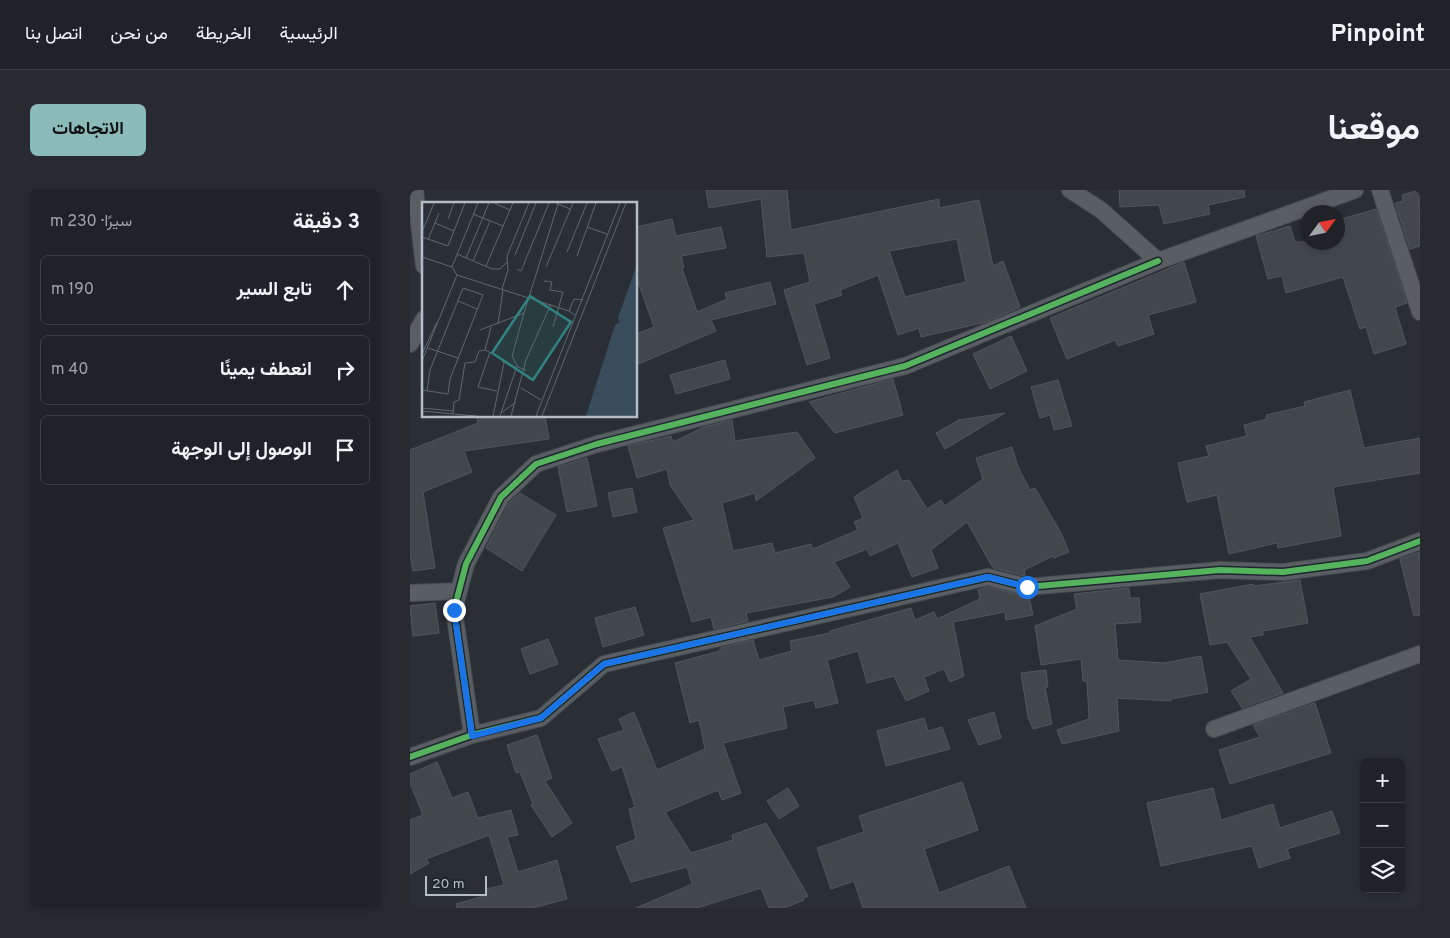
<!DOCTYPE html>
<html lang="ar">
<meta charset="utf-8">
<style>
body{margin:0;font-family:Overpass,Vazirmatn,sans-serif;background:#272b30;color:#f1f3f6;direction:rtl}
.controls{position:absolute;right:15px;bottom:15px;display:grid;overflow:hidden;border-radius:8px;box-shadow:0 2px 8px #0003}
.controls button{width:45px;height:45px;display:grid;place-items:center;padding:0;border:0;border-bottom:1px solid #3c4045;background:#1f2328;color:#f1f3f6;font:25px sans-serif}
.compass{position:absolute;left:890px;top:15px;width:45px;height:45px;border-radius:50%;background:#1f2328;box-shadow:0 2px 8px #0003;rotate:57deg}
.scale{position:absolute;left:15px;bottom:12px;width:62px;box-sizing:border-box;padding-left:5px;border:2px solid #b3bdc6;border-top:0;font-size:14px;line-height:18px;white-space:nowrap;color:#b3bdc6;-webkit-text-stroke:4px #1d272f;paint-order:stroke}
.stop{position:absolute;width:15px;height:15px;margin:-11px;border:4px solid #1a73e8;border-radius:50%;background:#fff}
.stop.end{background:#1a73e8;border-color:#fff;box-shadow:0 1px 5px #0008}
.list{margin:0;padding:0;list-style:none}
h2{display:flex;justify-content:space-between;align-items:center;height:65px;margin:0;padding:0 20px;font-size:21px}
h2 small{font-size:16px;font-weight:400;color:#a1a4a8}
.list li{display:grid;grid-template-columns:32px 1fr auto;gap:15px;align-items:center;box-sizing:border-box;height:70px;margin:0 10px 10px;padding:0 10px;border:1px solid #3c4045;border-radius:8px}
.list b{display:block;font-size:19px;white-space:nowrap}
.list em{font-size:16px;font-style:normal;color:#a1a4a8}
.icon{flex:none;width:28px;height:28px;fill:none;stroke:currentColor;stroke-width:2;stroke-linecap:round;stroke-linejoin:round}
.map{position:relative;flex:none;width:1010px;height:718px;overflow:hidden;direction:ltr;border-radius:8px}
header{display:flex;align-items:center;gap:30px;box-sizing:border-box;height:70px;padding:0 25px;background:#1f2328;border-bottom:1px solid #3c4045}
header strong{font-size:24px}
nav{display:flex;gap:28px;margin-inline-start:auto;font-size:18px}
.intro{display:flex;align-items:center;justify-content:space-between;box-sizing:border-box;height:120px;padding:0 30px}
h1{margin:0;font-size:35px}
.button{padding:12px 22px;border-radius:8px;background:#8bbbb9;color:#111;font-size:18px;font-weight:700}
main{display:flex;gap:30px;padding:0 30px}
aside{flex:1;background:#1f2328;border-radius:8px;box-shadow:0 2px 8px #0003}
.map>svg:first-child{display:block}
.building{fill:#41474b;stroke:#51575d;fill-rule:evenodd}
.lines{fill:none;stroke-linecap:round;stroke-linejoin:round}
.street-casing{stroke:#474b50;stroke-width:18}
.street{stroke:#595e63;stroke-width:16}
.cycleway-casing{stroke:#1d272f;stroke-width:9}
.cycleway{stroke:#56b35d;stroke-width:6}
.route{stroke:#1a73e8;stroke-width:6}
.inset-road{fill:none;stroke:#60686f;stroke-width:1}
.view{fill:#308480;fill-opacity:0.15;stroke:#308480;stroke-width:2.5}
.inset-edge{fill:none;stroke:#b3bdc6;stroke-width:2.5}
</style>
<header>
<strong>Pinpoint</strong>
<nav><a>الرئيسية</a><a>الخريطة</a><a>من نحن</a><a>اتصل بنا</a></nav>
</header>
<div class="intro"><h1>موقعنا</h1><a class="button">الاتجاهات</a></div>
<main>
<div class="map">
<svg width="1010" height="718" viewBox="0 0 1010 718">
<rect width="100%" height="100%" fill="#292f35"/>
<path class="building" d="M296,0H377L381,40L529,9V18L569,10L583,76L593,71L610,117L576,132L511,147L509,138L488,145L468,85L430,100L432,105L404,114L420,168L397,175L374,100L400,92L394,63L357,67L351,9L299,18ZM547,49L556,92L495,107L479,61Z
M709,0H834L835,7L798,15L800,24L754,34L749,15L710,17Z
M1009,0L1010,56L1000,59L985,13L993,11L992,5Z
M966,19L997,113L985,117L996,154L964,164L956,137L950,139L933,87L876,103L872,86L858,89L846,46L880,36L885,52H928V30Z
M262,29L266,46L311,37L316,58L271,66L274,77L272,78L287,122L317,109L315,103L360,92L366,114L301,130L306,141L226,175V144L244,137L226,86V37Z
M774,72L786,112L738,125L744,144L708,156L705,150L657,169L640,128Z
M601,146L617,181L580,199L563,164Z
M315,170L320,189L266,204L260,185Z
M483,189L493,225L425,243L399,212Z
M648,190L662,236L644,240L640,225L630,228L621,197Z
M940,200L954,258L1010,248V283L923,297L931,346L868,358L867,353L819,364L807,305L777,312L768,273L799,266L796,256L837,246L834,235L857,229L856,225L895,216L894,212Z
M595,223L535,259L526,243L549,230Z
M67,226H135L139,249L54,261L62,282L13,302L25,378L3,381L0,362V260L68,233Z
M322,230L325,251L387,242L405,268L346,311L345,303L312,313L323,361L362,353L365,363L401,354L403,359L448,340L444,332L453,328L444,307L487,280L492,291L499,290L517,319L531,310L535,316L573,289L566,268L602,257L608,277L620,300L625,298L651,343L659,362L644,368L643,366L614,380L615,386L583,378L557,332L521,360L528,378L502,387L488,353L460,366L457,359L424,372L440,397L423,407L336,423L338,431L304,439L301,427L282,432L253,338L284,330L260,295L257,279L227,288L218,256L261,246L263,252L294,237Z
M177,268L187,316L157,322L148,277Z
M222,298L227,322L203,327L198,303Z
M110,303L146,325L112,381L76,358L99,313Z
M1010,362V425L1004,426L990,369Z
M890,390L898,433L853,441V445L840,447L873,503L832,518L821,501L841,489L817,452L800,455L790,404L843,394L844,396Z
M578,397L619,407L623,425L596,430L595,422L543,432L554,486L540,492L534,479L514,487L519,501L496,511L484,486L457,493L448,461L417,470L428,513L406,518L404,510L373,517L377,538L313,553L331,603L312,610L308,600L255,622L281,663L323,650L322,645L356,633L398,706L393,708L394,710L374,718H359L351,698L287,718H226L282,694L277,677L221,692L206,657L226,649L219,619L225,617L212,577L202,581L188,549L214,540L209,529L224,522L247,580L295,559L289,530L280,533L265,473L310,461V458L343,450L349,470L382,461L380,451L420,443V441L501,418L505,430L524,422L527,429L570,409L568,400Z
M719,398L720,408H729L731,432L705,434L708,470L754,473L791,466L798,502L761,509V511L707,508L709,541L652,554L647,540L679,529L677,491H673L671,469L631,475L625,436L667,419L664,404Z
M25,413L29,443L3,446L0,416Z
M225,417L234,445L193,457L185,428Z
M138,449L148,474L120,484L111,459Z
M636,480L638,497H635L642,534L623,539L618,527L611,483Z
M905,513L921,563L820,594L809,560L850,547L843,535Z
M584,522L591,548L569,555L558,530Z
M514,528L518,541L532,537L540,559L476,576L467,541Z
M127,545L142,588L135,591L162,633L142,647L121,615L123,614L110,582L106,583L97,555Z
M27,572L42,608L58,602L68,628L101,620L108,645L97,647L108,682L147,670L157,709L123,718H47L46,714L77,705L76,699L94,695L79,645L16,669L19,673L0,684V630L13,625L0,593V584Z
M552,592L568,640L514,659L529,703L599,676L616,718H453L444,691L421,699L407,658L454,642L449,626Z
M378,598L389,616L369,629L357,611Z
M803,598L811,630L863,614L870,638L922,621L930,643L877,659L880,668L849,678L842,656L751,676L737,613Z"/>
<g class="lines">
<g class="street-casing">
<path id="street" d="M5,0L14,76
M660,0L691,20L748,71L945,0
M970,0L1010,122
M0,154L14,129
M0,403L49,401
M804,539L1010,464
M62,545L44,420L56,374L91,307L126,274L187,254L495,176L748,71
M0,567L62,545L131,528L194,474L578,387L617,397L810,380L873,382L957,371L1010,351"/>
</g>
<use href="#street" class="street"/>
<g class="cycleway-casing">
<path id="cycleway" d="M62,545L44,420L56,374L91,307L126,274L187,254L495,176L748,71
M0,567L62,545L131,528L194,474L578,387L617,397L810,380L873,382L957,371L1010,351"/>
</g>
<use href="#cycleway" class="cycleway"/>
</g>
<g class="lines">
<path class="route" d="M44,420L62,546L131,528L194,474L578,387L617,397"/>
</g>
<g transform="translate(12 12)">
<rect width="215" height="215" fill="#292f35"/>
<path d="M215,62V214H164L193,123L198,120L196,116Z" fill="#384c5c"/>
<path class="inset-road" d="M56,1L30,65L35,73L147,109M72,1L88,8M134,1L148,7M51,12L81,24M26,17L32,1M13,21L32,29M165,25L185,32M0,30L12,1M0,35L26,44L43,1M6,38L17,11M145,50L165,1M35,52L70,67H78L85,60M93,53L114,1M155,54L174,1M0,55L30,65M44,56L67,1M51,59L68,19M64,64L91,1M124,65L151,1M95,67L99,69L127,1M122,79L130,80L128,88L141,90L131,125M80,87L86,68L85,54L107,1M36,99L55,107M102,111L90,154L96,165L104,168M153,113L147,109L152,97L161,98M76,122L81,88M58,128L102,111L136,2M6,146L36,156M63,148L78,155L82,161L71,214M68,150L56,185L75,189M0,152L15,120M0,159L35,73M99,186L119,198M0,188L26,192L28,177L61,93L41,86L8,168L5,189M0,206L31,209M0,209L54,214M31,211L32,200L37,198L43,161L53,160L57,149L63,148L69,125M79,211L94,200M78,214L95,164M89,214L104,158L129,102M114,214L198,1M120,214L204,1"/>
<path class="view" d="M108,94L149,120L111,178L70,151Z"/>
<rect width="215" height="215" class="inset-edge"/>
</g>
</svg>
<div class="controls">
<button>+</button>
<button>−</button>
<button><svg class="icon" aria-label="layers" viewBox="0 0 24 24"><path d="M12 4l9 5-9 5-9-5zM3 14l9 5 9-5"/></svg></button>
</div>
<svg class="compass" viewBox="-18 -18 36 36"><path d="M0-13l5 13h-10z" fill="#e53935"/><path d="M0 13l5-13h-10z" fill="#a1a4a8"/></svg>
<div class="scale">20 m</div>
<div class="stop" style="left:617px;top:397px"></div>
<div class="stop end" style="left:44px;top:420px"></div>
</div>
<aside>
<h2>3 دقيقة<small>سيرًا · 230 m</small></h2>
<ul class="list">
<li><svg class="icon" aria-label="ahead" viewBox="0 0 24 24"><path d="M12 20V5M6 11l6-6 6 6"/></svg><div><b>تابع السير</b></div><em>190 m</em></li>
<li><svg class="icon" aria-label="right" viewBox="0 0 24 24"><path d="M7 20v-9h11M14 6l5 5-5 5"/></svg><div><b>انعطف يمينًا</b></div><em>40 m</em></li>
<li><svg class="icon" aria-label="arrive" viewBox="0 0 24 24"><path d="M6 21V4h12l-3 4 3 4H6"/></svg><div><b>الوصول إلى الوجهة</b></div></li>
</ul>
</aside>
</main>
